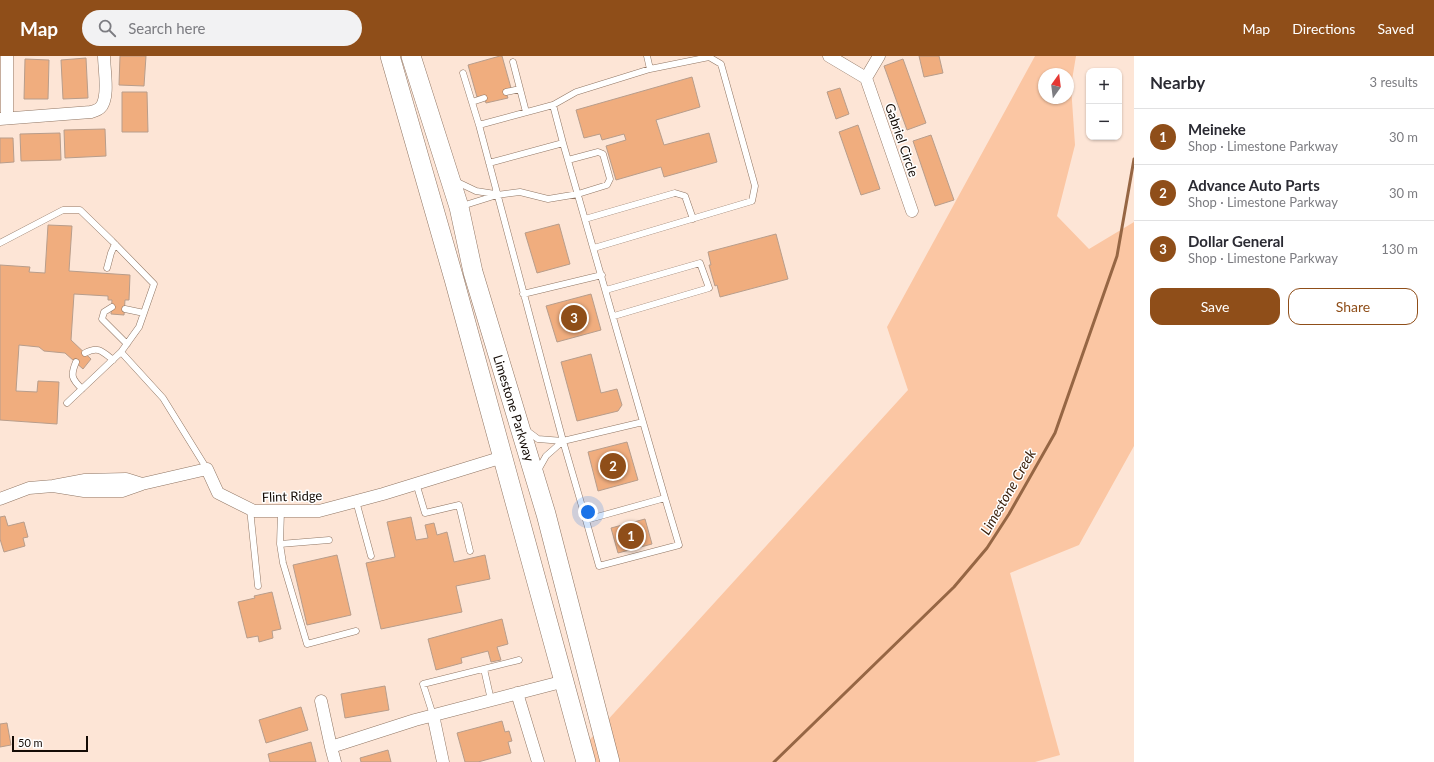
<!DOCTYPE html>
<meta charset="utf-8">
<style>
body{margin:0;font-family:Lato,sans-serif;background:#f2f2f3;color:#2b2b33}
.controls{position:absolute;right:12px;top:12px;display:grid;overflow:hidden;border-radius:8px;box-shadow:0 1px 3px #0004}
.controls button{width:36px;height:36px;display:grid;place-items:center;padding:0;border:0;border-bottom:1px solid #e1e1e2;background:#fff;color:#2b2b33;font:20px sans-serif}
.compass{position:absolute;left:1038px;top:12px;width:36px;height:36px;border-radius:50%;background:#fff;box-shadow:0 1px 3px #0004;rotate:14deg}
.scale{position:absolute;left:12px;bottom:10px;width:76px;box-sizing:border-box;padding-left:4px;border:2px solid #140b05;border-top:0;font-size:11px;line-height:14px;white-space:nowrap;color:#140b05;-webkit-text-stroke:3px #fff;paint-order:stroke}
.you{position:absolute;left:588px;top:456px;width:14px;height:14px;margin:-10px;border:3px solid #fff;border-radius:50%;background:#1a73e8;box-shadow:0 0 0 6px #1a73e833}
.badge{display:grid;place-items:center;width:26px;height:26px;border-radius:50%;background:#8f4e19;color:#fff;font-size:13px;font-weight:700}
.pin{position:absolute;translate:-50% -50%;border:2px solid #fff;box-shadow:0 1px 4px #0006}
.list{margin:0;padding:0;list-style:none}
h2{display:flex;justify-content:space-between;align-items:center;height:52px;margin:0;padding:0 16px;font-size:17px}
h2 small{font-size:13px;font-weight:400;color:#7c7c81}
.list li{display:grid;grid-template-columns:26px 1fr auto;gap:12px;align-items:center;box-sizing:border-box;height:56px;padding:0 16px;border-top:1px solid #e1e1e2}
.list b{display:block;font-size:15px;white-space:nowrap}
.list p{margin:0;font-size:13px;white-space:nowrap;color:#7c7c81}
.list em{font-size:13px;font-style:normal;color:#7c7c81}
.actions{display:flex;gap:8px;padding:12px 16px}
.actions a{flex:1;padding:9px 0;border:1px solid #8f4e19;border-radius:12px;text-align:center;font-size:14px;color:#8f4e19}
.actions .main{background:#8f4e19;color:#fff}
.icon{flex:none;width:22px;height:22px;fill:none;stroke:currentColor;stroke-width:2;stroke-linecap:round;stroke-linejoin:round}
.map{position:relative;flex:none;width:1134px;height:706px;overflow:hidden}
header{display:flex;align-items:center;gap:24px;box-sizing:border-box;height:56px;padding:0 20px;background:#8f4e19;color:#fff}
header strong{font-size:19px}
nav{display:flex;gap:22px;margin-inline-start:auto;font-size:14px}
.search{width:280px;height:36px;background:#f2f2f3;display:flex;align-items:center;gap:10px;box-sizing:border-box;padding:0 14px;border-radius:22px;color:#7c7c81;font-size:15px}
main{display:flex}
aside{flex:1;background:#fff}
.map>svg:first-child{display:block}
.green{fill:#fbc6a3;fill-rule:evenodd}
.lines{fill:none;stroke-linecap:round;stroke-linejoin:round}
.stream{stroke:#966644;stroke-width:3}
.building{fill:#f0ad7e;stroke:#b89d8b}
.service-casing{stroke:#907664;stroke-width:7}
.minor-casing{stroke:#907664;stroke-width:13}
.primary-casing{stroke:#907664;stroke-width:20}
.service{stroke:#fff;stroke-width:6}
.minor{stroke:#fff;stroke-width:12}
.primary{stroke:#fff;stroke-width:19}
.labels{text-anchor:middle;stroke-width:3;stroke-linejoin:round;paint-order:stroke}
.street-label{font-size:13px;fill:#140b05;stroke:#fff}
.water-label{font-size:14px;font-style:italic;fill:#3e230e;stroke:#fff}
</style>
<header>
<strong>Map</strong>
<div class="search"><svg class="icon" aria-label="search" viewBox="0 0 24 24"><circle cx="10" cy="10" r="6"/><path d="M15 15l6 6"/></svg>Search here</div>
<nav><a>Map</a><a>Directions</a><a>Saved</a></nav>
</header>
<main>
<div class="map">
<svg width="1134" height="706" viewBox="0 0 1134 706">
<rect width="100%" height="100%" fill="#fde5d6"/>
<path class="green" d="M1035,0H1076L1071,30L1075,89L1057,160L1089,193L1134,166V390L1079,489L1010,517L1060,699L1035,706H589L584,690L908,334L887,271ZM1044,18H1068V42H1044Z"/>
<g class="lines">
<path class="stream" d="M774,706L954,531L987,492L1009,458L1055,377L1117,200L1134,103"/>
</g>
<path class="building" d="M120,0H146L144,30L119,29Z
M500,0H502L511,32L505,34L508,42L486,47L484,42L477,41L468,9Z
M919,0H939L943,17L924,21Z
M86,2L88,42L63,43L61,4Z
M25,3L49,4L48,43H24Z
M903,3L926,67L907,74L884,10Z
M692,21L700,51L656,64L664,89L709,77L717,106L664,121L661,111L616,124L606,90L626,84L624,78L602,84L600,78L584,82L576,54Z
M840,32L849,58L836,63L827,36Z
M122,36H147L148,76H122Z
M858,69L880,133L861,139L839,76Z
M105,73L106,100L65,102L64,74Z
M60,77L61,104L21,105L20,78Z
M931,79L954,144L935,150L913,85Z
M0,82H13L14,106L0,107Z
M559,168L570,208L537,217L525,177Z
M48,169L72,170L69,215L130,219L129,244H125L124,259L111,258L112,244H108V240L74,238L71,284L91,303L83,313L65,297L44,295L39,291L19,289L16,335L37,336L38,325L59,326L57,368L0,364V209L30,211L29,216L45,217Z
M776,178L788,223L720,241L717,229L715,230L709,209H711L708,196Z
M591,238L601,274L557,286L546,250Z
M591,298L601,337L617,333L622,349L618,355L577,365L561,306Z
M627,386L638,424L598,435L588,396Z
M5,460L8,470L24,466L28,481L23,482L25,490L4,496L0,483V461Z
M411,461L416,484L428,482L425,469L434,467L437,479L447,476L454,506L485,499L490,523L456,530L462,556L381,573L366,507L395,501L387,466Z
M645,463L652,488L618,497L611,472Z
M337,499L351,559L307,569L293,509Z
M272,536L281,573L272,575L273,582L259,586L258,580L247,582L238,546L255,542L254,540Z
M502,563L508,588L497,591L501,604L491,606L488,595L461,602L462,607L436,614L428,583Z
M385,630L389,654L345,662L341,638Z
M301,651L308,674L266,687L259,664Z
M502,665L505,676L509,675L512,685L508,686L511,697L478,706H465L457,677Z
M7,667L11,689L0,691V668Z
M311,686L316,706H270L268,698Z
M388,694L391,706H361L360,702Z"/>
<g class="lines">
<g class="service-casing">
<path id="service" d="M647,0L650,13
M513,6L526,56
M463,17L479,69
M506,36L520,33
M472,46L484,42
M489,107L563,87L553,49
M455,125L476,135L495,138
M462,150L497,139L520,136L548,143L578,138L607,129L610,123L603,98L598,96L568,104
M585,163L675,137L685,140L693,163
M0,187L63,154H80L112,185L154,228L139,271L121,296L163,342L207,413
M594,192L752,145L755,130L721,8L709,1L650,13L576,36L553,49L479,69L563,385L586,464L665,442L643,366
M107,212L111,197L115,188
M606,234L700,207L709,232L614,260
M523,238L602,219
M112,251L104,256L102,263L127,288
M125,253L144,257
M85,297C98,290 102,295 113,304
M76,306C70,320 72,323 82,333
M67,347L121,296
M526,374L538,383L563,385L643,366L563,87
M537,416L546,400L563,385
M416,427L425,457L459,449L470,495
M356,445L371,500
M250,453L258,530
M281,455L280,488L283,507L307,588L356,575
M586,464L599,510L679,489L665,442
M280,488L329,484
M484,613L491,644
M433,659L423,628L519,604"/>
</g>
<g class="minor-casing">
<path id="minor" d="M7,0V62
M829,0L866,22L912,155
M866,22L879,0
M0,63L91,56C94,55 98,54 100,52C110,43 104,13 104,0
M53,430L84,435H122L142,428L207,413L218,437L254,455H319L383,438L503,401
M0,443L29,432L53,430L85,424L126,423L142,428
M517,637L538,706
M321,645L331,691L335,706
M433,659L443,706
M331,691L415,664L565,625"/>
</g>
<g class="primary-casing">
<path id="primary" d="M390,0L454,223L586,706
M411,0L459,151L473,216L546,458L610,706"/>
</g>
<use href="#service" class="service"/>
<use href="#minor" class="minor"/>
<use href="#primary" class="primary"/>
</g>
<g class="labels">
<g class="street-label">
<text transform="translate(902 84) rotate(71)" y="5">Gabriel Circle</text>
<text transform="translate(514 352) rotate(73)" y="5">Limestone Parkway</text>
<text transform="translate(292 440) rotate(-2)" y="5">Flint Ridge</text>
</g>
<g class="water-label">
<text transform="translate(1008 436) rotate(-60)" y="5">Limestone Creek</text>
</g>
</g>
</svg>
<div class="controls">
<button>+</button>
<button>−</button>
</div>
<svg class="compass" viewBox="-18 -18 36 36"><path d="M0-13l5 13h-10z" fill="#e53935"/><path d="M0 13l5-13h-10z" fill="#7c7c81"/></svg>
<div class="scale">50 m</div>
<div class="you"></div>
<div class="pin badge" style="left:631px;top:480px">1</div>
<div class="pin badge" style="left:613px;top:410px">2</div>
<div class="pin badge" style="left:574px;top:262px">3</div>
</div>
<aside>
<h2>Nearby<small>3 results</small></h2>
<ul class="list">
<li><span class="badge">1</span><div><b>Meineke</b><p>Shop · Limestone Parkway</p></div><em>30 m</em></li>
<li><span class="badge">2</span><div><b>Advance Auto Parts</b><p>Shop · Limestone Parkway</p></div><em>30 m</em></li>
<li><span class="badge">3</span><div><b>Dollar General</b><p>Shop · Limestone Parkway</p></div><em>130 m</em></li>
</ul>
<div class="actions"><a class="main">Save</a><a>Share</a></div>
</aside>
</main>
